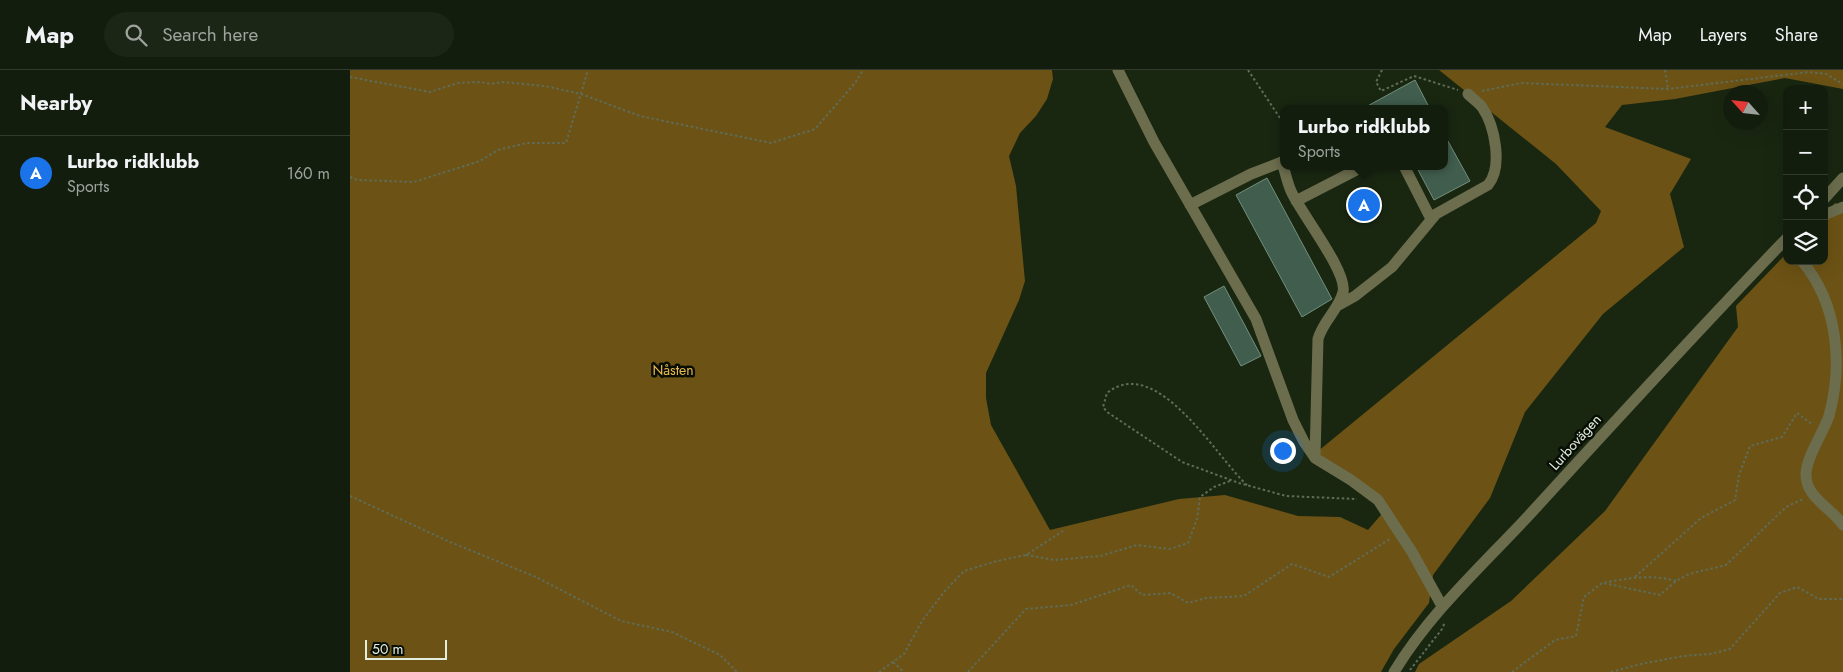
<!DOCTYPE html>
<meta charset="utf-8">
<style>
body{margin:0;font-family:Jost,sans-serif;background:#1c2616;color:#f1f3f6}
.controls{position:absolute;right:15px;top:15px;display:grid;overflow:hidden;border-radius:10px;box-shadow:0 5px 20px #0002}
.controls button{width:45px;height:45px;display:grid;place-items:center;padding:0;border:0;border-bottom:1px solid #323b2e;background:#131d0d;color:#f1f3f6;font:25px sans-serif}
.compass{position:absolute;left:1373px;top:15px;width:45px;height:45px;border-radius:50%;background:#131d0d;box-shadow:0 5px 20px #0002;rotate:297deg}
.scale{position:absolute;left:15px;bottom:12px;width:82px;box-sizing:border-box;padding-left:5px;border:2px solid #e3edde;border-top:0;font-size:14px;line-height:18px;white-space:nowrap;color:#e3edde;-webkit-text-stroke:4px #080e05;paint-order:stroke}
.you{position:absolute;left:932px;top:380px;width:18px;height:18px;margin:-12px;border:4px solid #fff;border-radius:50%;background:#1a73e8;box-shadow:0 0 0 8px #1a73e833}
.badge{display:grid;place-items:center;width:32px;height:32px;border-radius:50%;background:#1a73e8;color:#fff;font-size:16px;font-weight:700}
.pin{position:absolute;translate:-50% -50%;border:2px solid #fff;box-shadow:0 1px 5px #0006}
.popup{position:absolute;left:930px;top:35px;width:168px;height:65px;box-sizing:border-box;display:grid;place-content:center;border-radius:10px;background:#131d0d;filter:drop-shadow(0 1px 4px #0005);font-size:16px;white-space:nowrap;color:#9da29d}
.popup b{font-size:19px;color:#f1f3f6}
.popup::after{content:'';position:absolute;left:50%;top:100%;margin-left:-10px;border:10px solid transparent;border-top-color:#131d0d}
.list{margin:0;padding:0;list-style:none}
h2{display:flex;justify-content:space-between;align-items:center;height:65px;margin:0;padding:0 20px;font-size:21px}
h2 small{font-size:16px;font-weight:400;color:#9da29d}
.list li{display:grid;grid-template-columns:32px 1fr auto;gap:15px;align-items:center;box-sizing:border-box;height:75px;padding:0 20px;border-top:1px solid #323b2e}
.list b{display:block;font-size:19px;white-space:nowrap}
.list p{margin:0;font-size:16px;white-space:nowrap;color:#9da29d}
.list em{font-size:16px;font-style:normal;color:#9da29d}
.icon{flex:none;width:28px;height:28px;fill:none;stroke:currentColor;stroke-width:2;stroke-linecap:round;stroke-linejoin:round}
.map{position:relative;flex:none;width:1493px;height:602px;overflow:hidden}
header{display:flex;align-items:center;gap:30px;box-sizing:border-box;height:70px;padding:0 25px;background:#131d0d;border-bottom:1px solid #323b2e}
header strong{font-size:24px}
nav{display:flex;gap:28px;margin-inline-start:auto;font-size:18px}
.search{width:350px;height:45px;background:#1c2616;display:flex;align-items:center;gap:12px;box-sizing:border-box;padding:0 18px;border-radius:28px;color:#9da29d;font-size:19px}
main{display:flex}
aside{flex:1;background:#131d0d}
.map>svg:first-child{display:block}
.forest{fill:#6c5214}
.building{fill:#415d4d;stroke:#72907e}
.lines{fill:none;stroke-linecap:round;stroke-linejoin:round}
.path{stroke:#5f6c58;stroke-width:2;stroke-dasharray:2.5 2.5;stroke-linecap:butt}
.minor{stroke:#6c6d4d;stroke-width:11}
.labels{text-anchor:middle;stroke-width:5;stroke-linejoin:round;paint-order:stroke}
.park-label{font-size:14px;fill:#ebba4f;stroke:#080e05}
.street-label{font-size:14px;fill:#e3edde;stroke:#080e05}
</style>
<header>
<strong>Map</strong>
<div class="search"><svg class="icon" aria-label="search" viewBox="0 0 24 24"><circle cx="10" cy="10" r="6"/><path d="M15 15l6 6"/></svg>Search here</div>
<nav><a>Map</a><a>Layers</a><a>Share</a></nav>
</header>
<main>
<aside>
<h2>Nearby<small></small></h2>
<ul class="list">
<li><span class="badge">A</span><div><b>Lurbo ridklubb</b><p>Sports</p></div><em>160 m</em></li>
</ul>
</aside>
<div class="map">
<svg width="1493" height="602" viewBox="0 0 1493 602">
<rect width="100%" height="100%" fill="#192711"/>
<path class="forest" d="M0,0H702L703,9L697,29L686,46L670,63L659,86L666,116L675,211L669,230L636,303V328L641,355L700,460L829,429L875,425L948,446L990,447L1018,460L1035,440L967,382L1246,153L1251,141L1206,94L1089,0H1493V19L1435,8L1325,29L1272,35L1255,57L1341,89L1320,124L1334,177L1253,244L1175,342L1140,428L1083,505L1079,533L1044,579L1031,602H0Z
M1485,133L1493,136V602H1065L1069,594L1161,531L1255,441L1388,257L1386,236L1437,183V191H1474V144Z"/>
<path class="building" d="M1065,10L1080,39H1012Z
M1094,64L1120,111L1084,130L1066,96H1094Z
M917,108L982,229L952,247L886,125Z
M874,216L911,286L891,296L854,227Z"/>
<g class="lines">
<path class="path" d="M898,0L934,54
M1032,0L1026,12L1031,21L1064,6L1108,20
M1315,0L1318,19
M0,7L80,22L108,13L130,12L141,14L152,12L195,16L231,24L290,46L421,73L465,59L505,13L513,0
M1132,21L1171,13L1318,19L1459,2L1476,4L1493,14
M0,107L7,110L64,112L130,91L148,80L177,73H216L238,0
M897,415C866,387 807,283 757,323L753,337L757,342L832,392L889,413L936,426L1007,429
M0,426L100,472L186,507L271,551L322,562L370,585L387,602
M676,485L705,490L750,486L787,475L820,479L838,473L847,449L850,427L864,417L880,411
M1285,507L1351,448L1385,430L1389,405L1400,376L1432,367L1447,343L1463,355
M1326,511C1302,504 1277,508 1253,513L1310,525L1326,511L1339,504L1376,495L1436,437L1453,429
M543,592L554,602
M1060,600L1092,559L1095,552
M529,602L554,584L572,551L594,522L614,501L647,491L676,485L713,461
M618,602L676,539L721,535L781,515L792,525L821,523L838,533L856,528L894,526L942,494L979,507L1040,469
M1162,602L1205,570L1226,566L1234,527L1252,513
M1261,602L1291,594L1333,586L1360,584L1380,579L1430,523L1447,517L1469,529H1493"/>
<path class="minor" d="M768,0L804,72L906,249L943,350L954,372L965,388L1001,410L1028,430L1062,482L1092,536
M1054,96L1081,149
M1474,129L1493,108
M946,131L1014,96
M840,135L901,104L932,92C935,101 937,112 941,121C950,142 998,202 993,222C989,239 973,251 968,269L965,387
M1474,145L1493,137
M1452,191C1488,234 1493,294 1479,346C1473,363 1457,386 1456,403C1455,428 1481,437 1493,455
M987,236L1005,226L1042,197L1086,144L1138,115C1153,97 1145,56 1132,37C1128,32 1122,28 1118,24
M1044,602C1081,541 1134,494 1182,442C1266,350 1350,258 1437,168"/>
</g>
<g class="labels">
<g class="park-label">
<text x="323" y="305">Nåsten</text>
</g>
<g class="street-label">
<text transform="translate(1225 372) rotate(-48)" y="5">Lurbovägen</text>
</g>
</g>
</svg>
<div class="controls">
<button>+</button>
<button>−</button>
<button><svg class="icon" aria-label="locate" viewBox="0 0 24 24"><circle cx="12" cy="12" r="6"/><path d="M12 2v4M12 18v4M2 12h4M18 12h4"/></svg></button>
<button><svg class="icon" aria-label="layers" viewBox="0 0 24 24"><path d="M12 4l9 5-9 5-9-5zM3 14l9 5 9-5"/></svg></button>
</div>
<svg class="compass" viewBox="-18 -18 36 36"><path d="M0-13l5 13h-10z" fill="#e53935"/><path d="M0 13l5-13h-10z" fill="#9da29d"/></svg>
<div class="scale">50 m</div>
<div class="you"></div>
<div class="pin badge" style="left:1014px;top:135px">A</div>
<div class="popup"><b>Lurbo ridklubb</b>Sports</div>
</div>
</main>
